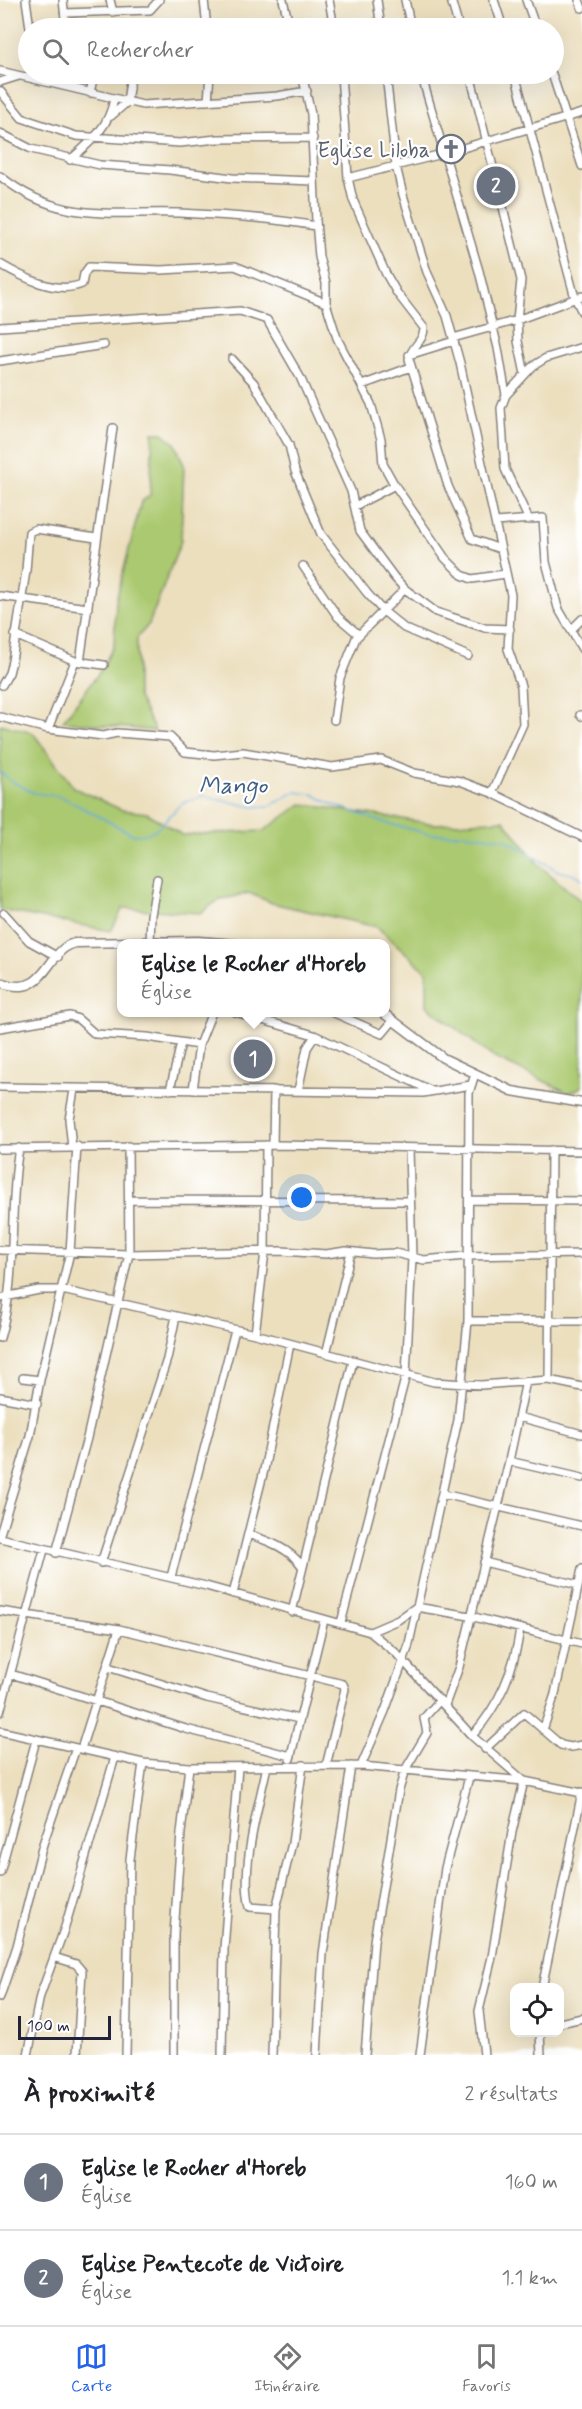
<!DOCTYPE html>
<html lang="fr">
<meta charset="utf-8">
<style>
body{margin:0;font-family:Mynerve,sans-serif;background:#f6f6f6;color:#202124}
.controls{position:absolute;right:18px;bottom:18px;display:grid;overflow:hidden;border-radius:12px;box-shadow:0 6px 24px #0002}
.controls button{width:54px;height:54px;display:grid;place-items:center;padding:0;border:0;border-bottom:2px solid #e0e0e0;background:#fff;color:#202124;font:30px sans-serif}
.scale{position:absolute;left:18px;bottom:15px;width:93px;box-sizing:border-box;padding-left:6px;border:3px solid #22223b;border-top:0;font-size:16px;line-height:21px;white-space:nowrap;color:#22223b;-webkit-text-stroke:4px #fff;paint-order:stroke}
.you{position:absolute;left:302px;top:1198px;width:21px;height:21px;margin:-15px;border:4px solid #fff;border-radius:50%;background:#1a73e8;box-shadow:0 0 0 9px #1a73e833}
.badge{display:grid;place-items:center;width:39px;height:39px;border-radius:50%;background:#2563eb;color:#fff;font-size:20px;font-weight:700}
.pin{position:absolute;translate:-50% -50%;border:3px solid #fff;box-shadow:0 2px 6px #0006}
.popup{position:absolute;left:117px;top:939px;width:273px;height:78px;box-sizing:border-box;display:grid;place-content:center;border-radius:12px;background:#fff;filter:drop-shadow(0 2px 4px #0005);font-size:20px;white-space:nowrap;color:#757577}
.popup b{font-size:22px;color:#202124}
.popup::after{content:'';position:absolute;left:50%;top:100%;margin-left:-12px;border:12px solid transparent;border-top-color:#fff}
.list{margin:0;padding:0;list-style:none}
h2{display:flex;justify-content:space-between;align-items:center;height:78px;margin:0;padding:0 24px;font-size:26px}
h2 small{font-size:20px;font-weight:400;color:#757577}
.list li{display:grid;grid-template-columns:39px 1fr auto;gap:18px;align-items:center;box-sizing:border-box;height:96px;padding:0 24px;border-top:2px solid #e0e0e0}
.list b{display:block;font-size:22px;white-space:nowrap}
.list p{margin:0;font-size:20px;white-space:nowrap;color:#757577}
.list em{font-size:20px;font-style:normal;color:#757577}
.icon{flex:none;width:33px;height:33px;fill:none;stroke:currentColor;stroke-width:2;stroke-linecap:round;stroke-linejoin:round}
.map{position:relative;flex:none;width:582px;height:2055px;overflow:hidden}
.search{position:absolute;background:#fff;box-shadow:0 6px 24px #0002;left:18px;right:18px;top:18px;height:66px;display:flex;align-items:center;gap:15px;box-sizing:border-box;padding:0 21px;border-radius:33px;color:#757577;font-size:22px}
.sheet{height:270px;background:#fff}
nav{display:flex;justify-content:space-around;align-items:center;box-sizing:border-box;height:84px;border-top:2px solid #e0e0e0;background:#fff;font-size:16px;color:#757577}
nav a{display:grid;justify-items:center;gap:3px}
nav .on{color:#2563eb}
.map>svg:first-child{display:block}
.green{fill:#abc970;stroke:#667656;stroke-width:1.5}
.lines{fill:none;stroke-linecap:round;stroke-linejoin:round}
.stream{stroke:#63aada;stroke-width:1.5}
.minor-casing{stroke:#87807c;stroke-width:10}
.tertiary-casing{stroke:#87807c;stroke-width:11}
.minor{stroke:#fff;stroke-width:7}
.tertiary{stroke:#fff;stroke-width:8}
.labels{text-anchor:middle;stroke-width:4.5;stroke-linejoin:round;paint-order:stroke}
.worship-label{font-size:22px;fill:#5b616d;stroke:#fff;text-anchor:end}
.water-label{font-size:24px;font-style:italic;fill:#3f5f83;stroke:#fff}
</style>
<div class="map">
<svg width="582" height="2055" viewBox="0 0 582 2055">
<rect width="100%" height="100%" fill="#fff"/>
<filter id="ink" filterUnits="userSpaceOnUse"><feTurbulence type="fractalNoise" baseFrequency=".0167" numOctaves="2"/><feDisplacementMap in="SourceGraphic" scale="12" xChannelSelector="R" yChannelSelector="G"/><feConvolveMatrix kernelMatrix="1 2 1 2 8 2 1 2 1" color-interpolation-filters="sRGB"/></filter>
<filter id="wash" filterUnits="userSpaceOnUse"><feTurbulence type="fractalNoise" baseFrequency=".008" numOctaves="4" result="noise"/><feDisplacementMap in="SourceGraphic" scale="24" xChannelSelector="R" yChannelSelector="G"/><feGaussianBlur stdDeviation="1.35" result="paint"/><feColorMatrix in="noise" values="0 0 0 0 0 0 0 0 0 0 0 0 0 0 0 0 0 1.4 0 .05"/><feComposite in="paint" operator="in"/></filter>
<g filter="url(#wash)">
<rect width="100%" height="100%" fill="#ecdfbe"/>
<path class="green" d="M153,433H163L175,443L184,465L181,541L149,624L137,638V695L155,731L63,721L101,670L114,645L116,600L141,502L150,495Z
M0,724L33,733L74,788L122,810L147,813L182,835L263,831L302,804L435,824L504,820L538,864L582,902V1087L569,1093L493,1057L427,1006V972L377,927L272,903L249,893L219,900L200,913L123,908L111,931L0,910Z"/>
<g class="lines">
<path class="stream" d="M0,771L9,780L34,793L62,797L134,835L147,834L158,828L182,803L204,796L253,807L270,806L295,792L313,794L329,803L379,821L429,834H467L505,839L558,871L577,875L582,879"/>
</g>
</g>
<g filter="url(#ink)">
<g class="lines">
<g class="minor-casing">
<path id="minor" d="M26,0L30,28
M63,0L66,28
M110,0L113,12
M204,0L207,28
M283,0L290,28
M329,0L334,28
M377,0L381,28
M405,0L411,28
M451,0L459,28
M494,0L503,28
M526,0L536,28
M579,0L582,8
M65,13L150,10L159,0
M0,71L143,105L277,96L307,91
M302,74L311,114L316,220L319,257L326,283V303L337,338L371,404L381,439L383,464L394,484L445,558L462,575L472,579L505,574
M341,74L348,178L353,200L386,274L397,293L424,328C424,342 411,346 409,359L448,486L472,539L500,549
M386,74L396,166L403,195L427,272L447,316L460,363L511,595L508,649L521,686L523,724L492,793
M421,74L479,271L498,348L506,395
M470,74L521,280L517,320L518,341L525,374
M515,74L575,298L582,312
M552,74L582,166
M0,82L19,76
M0,91L22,118L76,136L180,143L217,139L313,138
M90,93L94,74
M208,101L210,74
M111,116L127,102L131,74
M0,133L31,149L100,165L170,170L232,178L314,181
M70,160C91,142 110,126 114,98
M0,176C60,224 108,211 179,213C225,215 271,218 316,226
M348,178L446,153L582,113
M0,264C22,277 56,295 82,284L84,274L89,267L161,270L235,266L326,303
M0,327L240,311L267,320L300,377L351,491L360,531L394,577L405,589L436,612L485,628L510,629
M453,338L517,320L582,296
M409,355L454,341
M232,359L254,383L289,445L295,471L321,534L367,593L382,610L404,628L468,656
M0,361L104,345
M362,385L411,367
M355,506L395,485
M529,520L505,469L501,408L506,395L533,366L546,358L582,347
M496,522L543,518L546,562L558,608L582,649
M303,566L338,617L358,634
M0,596L88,608
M572,629L582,619
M15,635L75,661L104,665
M80,662L113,428
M2,685L9,673L12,661L26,571L29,532L36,529L96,538
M580,715L582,716
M0,717L48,729L103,736L117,733L170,737L185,752L214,755L243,752L332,767L381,760L414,773L460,781L492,793L582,837
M334,720L340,678L356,638L405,589
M48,729L75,661
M4,913L29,941L58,957
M150,944L151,915L157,879
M235,1012L314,1035L432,1091
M332,1012L382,1034L392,1022
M0,1028L70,1016L78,1019L95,1034L147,1037L199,1045
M0,1087L423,1093L471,1085
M170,1090L181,1043
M193,1090L199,1045L212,1012
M298,1091L307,1048L315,1036
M273,1145L274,1090
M72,1147L69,1119L74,1090
M0,1149L278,1145L582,1151
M129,1200L410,1201
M469,1200L582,1201
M0,1250L129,1254L282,1251L326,1254L346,1251L373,1254L395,1253L424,1260L466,1256L582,1254
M0,1298L39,1290H62L255,1334L434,1382L481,1385L549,1380L582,1387
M468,1321H582
M255,1334L265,1252L266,1145
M0,1338C18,1277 8,1210 19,1148
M326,1354L351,1252
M23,1378L40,1380
M549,1380L551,1150
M0,1397L37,1404
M519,1417L582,1434
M509,1461L582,1478
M443,1494L582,1526
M0,1534L30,1436L40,1380L70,1252L77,1146
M248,1534C268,1541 289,1548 302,1566
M0,1538L206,1586L370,1632L396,1653L472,1736L524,1781
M56,1553L87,1438L129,1254L128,1146
M484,1562L578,1585
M101,1563L167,1359L176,1316
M171,1577L235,1330
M233,1594L264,1470L290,1344
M0,1611L119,1629L343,1684L345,1689L326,1766
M292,1612L353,1361
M341,1623L406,1375L412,1258L409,1149
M370,1632L398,1620L416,1607L470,1616L582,1644
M108,1667L207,1698L299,1719
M11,1674L186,1729L291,1756
M445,1705L459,1667L509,1461L526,1381
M0,1712L44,1550
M543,1730L555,1694L582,1569
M0,1731L143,1763L189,1767L361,1766L524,1781L582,1793
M472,1736C500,1704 514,1671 520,1629
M81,1749L119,1629
M485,1749L524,1713L561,1745L571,1747L582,1745
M290,1759L324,1620
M267,1766C259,1805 240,1868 250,1907L276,1909
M361,1766L385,1711L408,1648L458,1420L468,1321L469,1093L475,1074
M0,1873L36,1740
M54,1957L76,1964L82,1971L77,2055
M542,1988L582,1792
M0,1997L17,1946L43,1844L76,1748
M560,2023L582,2018
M540,2032L541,2055
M28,2055L40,1996L65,1927L115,1757
M126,2055L130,1859L143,1763
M174,2055V1934L181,1833L189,1767
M222,2055L224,1949L238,1767
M272,2055L276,1909L292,1843L303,1765
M317,2055L323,1954L351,1766
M365,2055L374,1941L399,1790L405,1770L427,1733L424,1718L440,1700
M420,2055L445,1868L469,1777
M484,2055L479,2011L492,1957L512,1832L524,1781"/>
</g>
<g class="tertiary-casing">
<path id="tertiary" d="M0,982C47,1001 46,949 75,943L198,941L235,944
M382,1012L443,1058L512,1091L582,1103"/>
</g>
<use href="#minor" class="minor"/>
<use href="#tertiary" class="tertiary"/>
</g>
</g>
<defs>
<g id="church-ring" transform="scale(1.5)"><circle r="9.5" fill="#fff" stroke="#6b7280" stroke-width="1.5"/><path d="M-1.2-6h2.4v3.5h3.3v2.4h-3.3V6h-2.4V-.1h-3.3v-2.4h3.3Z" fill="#6b7280"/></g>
</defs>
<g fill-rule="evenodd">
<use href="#church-ring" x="451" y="149"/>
</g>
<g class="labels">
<g class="worship-label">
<text x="430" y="157">Eglise Liloba</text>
</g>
<g class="water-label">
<text x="233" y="793">Mango</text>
</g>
</g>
</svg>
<div class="controls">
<button><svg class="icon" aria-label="locate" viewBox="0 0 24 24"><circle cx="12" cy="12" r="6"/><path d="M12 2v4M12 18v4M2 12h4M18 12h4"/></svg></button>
</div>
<div class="scale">100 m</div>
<div class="you"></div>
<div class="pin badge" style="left:253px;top:1059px;background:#6b7280">1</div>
<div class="popup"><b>Eglise le Rocher d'Horeb</b>Église</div>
<div class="pin badge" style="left:496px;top:186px;background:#6b7280">2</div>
<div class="search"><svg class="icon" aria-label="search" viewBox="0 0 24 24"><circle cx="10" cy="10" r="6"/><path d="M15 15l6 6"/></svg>Rechercher</div>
</div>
<section class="sheet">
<h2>À proximité<small>2 résultats</small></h2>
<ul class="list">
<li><span class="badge" style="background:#6b7280">1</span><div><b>Eglise le Rocher d'Horeb</b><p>Église</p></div><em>160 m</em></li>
<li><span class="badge" style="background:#6b7280">2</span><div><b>Eglise Pentecote de Victoire</b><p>Église</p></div><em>1.1 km</em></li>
</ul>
</section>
<nav>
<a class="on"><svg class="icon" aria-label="map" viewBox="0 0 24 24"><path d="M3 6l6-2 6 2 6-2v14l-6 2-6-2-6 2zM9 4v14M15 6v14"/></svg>Carte</a>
<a><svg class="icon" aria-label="directions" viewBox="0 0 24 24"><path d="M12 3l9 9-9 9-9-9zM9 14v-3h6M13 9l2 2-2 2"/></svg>Itinéraire</a>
<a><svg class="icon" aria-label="saved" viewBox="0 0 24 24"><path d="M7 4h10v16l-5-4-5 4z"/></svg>Favoris</a>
</nav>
